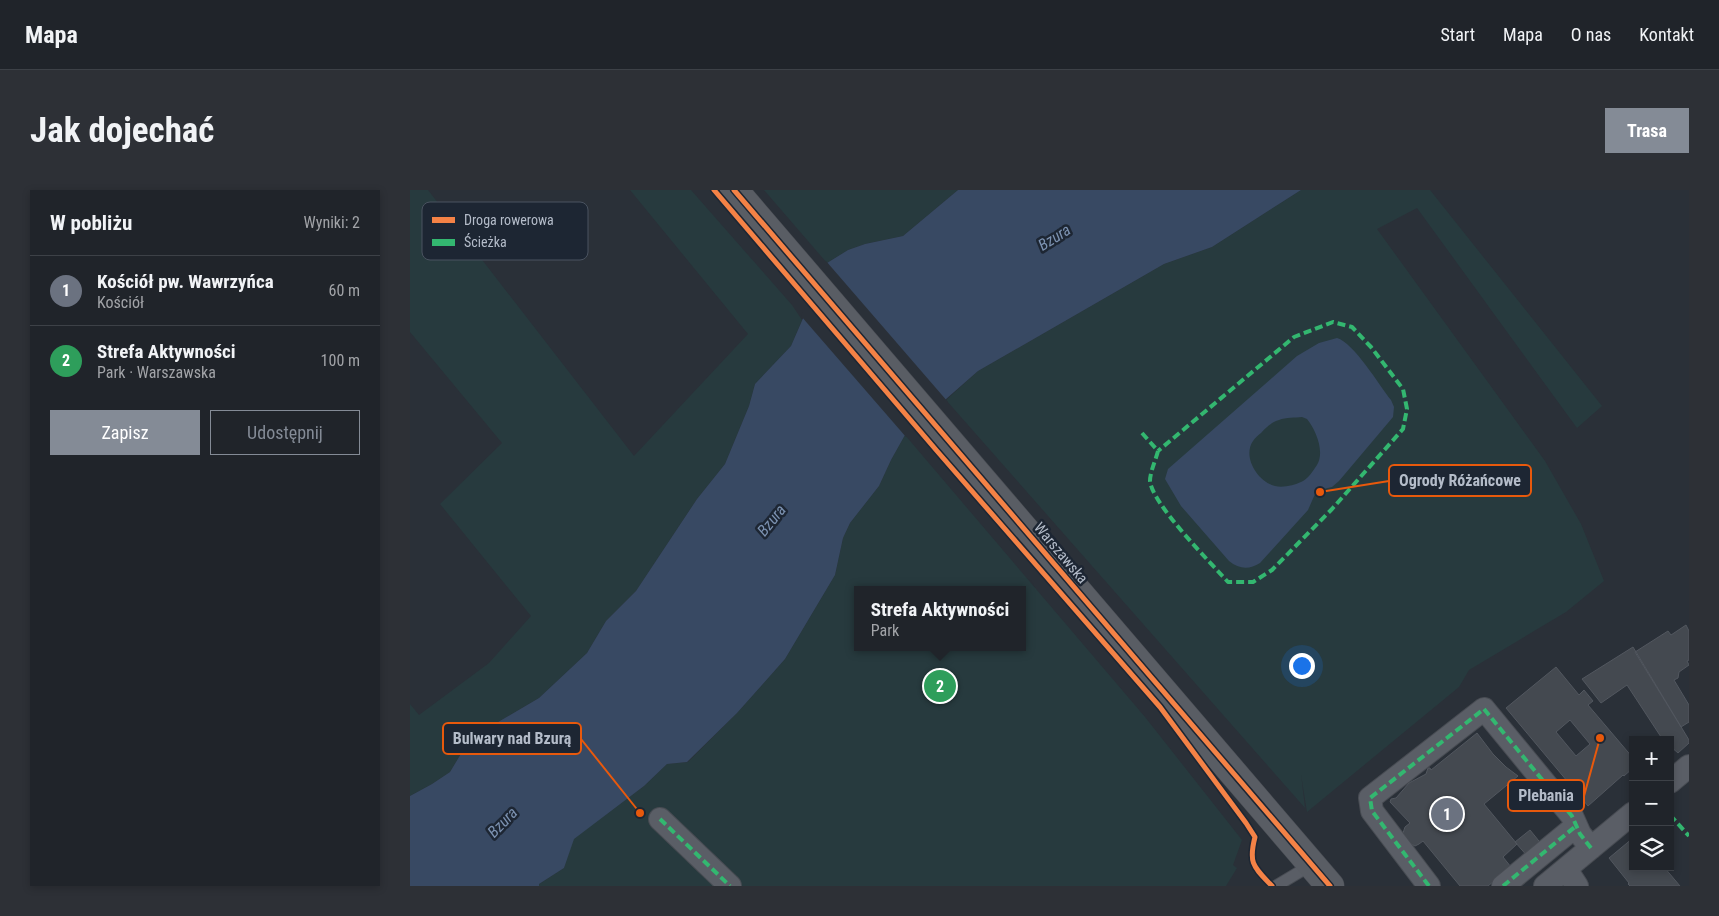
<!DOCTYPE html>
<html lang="pl">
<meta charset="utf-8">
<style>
body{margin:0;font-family:"Roboto Condensed",sans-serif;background:#2d3036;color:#f1f3f6}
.controls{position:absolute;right:15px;bottom:15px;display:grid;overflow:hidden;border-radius:0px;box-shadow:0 2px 8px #0003}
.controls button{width:45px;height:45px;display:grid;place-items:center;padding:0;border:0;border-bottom:1px solid #3d4147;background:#20242a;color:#f1f3f6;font:25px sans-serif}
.you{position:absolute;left:891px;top:475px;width:18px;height:18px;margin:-12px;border:4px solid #fff;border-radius:50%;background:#1a73e8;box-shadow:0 0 0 8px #1a73e833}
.badge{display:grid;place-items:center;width:32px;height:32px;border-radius:50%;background:#848b96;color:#fff;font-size:16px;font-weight:700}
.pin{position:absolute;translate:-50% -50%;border:2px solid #fff;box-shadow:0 1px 5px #0006}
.popup{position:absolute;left:444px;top:396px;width:172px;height:65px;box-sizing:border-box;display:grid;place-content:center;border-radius:0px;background:#20242a;filter:drop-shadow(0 1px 4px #0005);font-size:16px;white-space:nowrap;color:#a2a4a8}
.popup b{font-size:19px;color:#f1f3f6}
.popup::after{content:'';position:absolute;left:50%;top:100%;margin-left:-10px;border:10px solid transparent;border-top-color:#20242a}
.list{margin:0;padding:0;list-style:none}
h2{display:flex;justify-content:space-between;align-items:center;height:65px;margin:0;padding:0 20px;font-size:21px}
h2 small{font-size:16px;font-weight:400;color:#a2a4a8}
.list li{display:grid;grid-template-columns:32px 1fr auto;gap:15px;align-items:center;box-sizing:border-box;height:70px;padding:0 20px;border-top:1px solid #3d4147}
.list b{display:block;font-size:19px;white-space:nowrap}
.list p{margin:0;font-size:16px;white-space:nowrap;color:#a2a4a8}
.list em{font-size:16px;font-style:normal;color:#a2a4a8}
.actions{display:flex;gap:10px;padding:15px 20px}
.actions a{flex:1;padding:11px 0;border:1px solid #848b96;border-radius:0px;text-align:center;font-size:18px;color:#848b96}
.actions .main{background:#848b96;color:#fff}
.icon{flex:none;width:28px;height:28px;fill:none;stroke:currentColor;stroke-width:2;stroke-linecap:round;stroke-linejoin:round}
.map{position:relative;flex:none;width:1279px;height:696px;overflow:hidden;border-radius:0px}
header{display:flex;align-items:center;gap:30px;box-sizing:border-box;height:70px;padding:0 25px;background:#20242a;border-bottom:1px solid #3d4147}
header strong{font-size:24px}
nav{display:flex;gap:28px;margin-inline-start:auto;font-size:18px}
.intro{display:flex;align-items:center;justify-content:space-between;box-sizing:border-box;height:120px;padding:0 30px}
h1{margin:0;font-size:35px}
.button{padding:12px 22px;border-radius:0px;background:#848b96;color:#fff;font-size:18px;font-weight:700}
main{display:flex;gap:30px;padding:0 30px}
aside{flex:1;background:#20242a;border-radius:0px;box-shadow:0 2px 8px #0003}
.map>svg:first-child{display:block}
.green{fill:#273a3e;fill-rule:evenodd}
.water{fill:#384963;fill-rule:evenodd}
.pier{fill:#2a3038}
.building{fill:#444950;stroke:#52575f;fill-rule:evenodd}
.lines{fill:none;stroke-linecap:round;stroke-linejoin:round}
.lane-casing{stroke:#484c53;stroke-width:13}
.street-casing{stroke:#484c53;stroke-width:24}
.secondary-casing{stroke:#484c53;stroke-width:29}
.lane{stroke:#5a5e66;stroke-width:11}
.street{stroke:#5a5e66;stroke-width:22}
.secondary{stroke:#595d64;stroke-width:28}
.quiet{stroke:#33b770;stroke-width:4;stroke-dasharray:8 4;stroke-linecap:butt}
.cycleway-casing{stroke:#1d2633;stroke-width:8}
.cycleway{stroke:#f48246;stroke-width:5}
.labels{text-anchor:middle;stroke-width:5;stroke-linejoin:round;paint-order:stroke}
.street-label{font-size:15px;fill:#b4bcc9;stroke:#1d2633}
.water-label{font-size:16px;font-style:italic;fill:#7c92b1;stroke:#1d2633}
.key{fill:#1d2633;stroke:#4a5360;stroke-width:1}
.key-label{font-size:14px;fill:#b4bcc9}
.leader{fill:none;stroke:#e8590c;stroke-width:2}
.callout-dot{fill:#e8590c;stroke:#1d2633;stroke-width:2}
.callout{fill:#1d2633;stroke:#e8590c;stroke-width:2}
.callout-label{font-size:16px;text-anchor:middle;font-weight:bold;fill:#b4bcc9}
</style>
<header>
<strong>Mapa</strong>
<nav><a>Start</a><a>Mapa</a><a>O nas</a><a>Kontakt</a></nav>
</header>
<div class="intro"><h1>Jak dojechać</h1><a class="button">Trasa</a></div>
<main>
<aside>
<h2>W pobliżu<small>Wyniki: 2</small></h2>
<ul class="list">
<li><span class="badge" style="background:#6b7280">1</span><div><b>Kościół pw. Wawrzyńca</b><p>Kościół</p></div><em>60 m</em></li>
<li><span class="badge" style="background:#2e9e5b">2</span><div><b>Strefa Aktywności</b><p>Park · Warszawska</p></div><em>100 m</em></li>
</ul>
<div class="actions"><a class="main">Zapisz</a><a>Udostępnij</a></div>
</aside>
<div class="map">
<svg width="1279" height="696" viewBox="0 0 1279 696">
<rect width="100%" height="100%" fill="#2a3038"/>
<path class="green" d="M0,0H18L224,266L338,144L220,0H281L382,115L392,130L381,156L345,194L339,216L315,274L287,309L226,401L196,431L177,463L129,508L83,535L52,562L40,582L22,594L0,606V514L9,525L79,473L121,426L30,314L92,253L0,142Z
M354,0H548L493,46L455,54L438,60L417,73Z
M891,0H1020L1192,216L1167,238L1007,18L967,39L1135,271L1171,334L1194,391L1156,422L1059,480L1049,497L897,622L891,584L895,618L536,210L568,181L754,74L802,57Z
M495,245L735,527L832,650L823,675L827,678L816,696H129V694L154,678L163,649L234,596L257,574L278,572L327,523L375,469L425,385L433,348L440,333L469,296L481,270ZM448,400H612V457H448Z"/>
<path class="water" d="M548,0H891L802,57L754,74L568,181L495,245L481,270L469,296L440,333L433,348L425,385L375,469L327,523L277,572L257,574L234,596L164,649L154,678L129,694V696H0V606L22,594L40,582L52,562L83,535L129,508L177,463L196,431L226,401L287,309L315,274L339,216L345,194L381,156L417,73L438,60L455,54L493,46Z
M927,148C944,153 969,195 981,210L984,217L983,227L929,291L922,297L909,300L905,304L898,320L850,373C839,380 829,379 819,371L771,316L755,289L758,279L887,166L909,153ZM892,227L897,229C906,240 915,262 907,275C903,281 898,289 891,292C885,295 873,298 865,296C848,292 832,267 843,251C845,248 848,245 851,243C856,237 862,232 869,230C876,227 885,228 892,227Z"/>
<path class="pier" d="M416,71L538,212L496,247L391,126Z"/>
<path class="building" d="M1276,435L1279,441V470L1277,471L1279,475L1269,482L1268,488L1264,490L1279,515V532L1271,537L1225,462L1258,441L1261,445Z
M1223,457L1279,550V553L1268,563L1260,556V550H1253L1217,495L1191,513L1172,489Z
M1146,477L1169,505L1174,500L1183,511L1178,515L1223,568V578L1214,586L1213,585L1178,616L1096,518ZM1160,530L1180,554L1166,566L1146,542Z
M1067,543L1083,564L1096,577L1108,586L1074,614L1107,654L1093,667L1101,677L1078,696H1050L1013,651L1009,654L1005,656L999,653L993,643L995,637L1000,633L980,612L981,609L986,608L999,593L1016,584L1018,578H1020L1021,580Z
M1120,640L1133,656L1119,668L1105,652Z
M1223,648V677H1254L1270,696H1220L1218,694L1219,693L1199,668Z"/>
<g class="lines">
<g class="lane-casing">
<path id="lane" d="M866,696L901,675"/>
</g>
<g class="street-casing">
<path id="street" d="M1260,592L1279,576
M250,629L320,696
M1156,679L1167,696
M1019,696L962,621L960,608L1074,519L1162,626L1170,644L1181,658
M1093,696L1166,636
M1135,696L1223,623"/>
</g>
<g class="secondary-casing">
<path id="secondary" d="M324,0L920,696"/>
</g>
<use href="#lane" class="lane"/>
<use href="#street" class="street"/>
<use href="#secondary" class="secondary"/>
<path class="quiet" d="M732,243L748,261C746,269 740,282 740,291C742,314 801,373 818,392H843L862,380L922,319L993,239L997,219L993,199L961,157L942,137L923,132L884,147L748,261
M1260,625L1279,646
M250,629L320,696
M1019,696L962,621L960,608L1074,519L1162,626L1170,644L1181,658
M1093,696L1166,636"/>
<g class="cycleway-casing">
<path id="cycleway" d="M304,0L527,261L750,517L836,633L845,647C838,674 844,677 862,696
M324,0L920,696"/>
</g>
<use href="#cycleway" class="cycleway"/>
</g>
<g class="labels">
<g class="street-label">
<text transform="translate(651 363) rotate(50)" y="5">Warszawska</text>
</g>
<g class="water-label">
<text transform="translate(644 47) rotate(-32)" y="6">Bzura</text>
<text transform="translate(361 330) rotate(-51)" y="6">Bzura</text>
<text transform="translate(92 632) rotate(-46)" y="6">Bzura</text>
</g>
</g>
<rect x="12" y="12" width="166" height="58" rx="8" class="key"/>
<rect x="22" y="27" width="23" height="6" fill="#f48246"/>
<rect x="22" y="49" width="23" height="7" fill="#33b770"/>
<g class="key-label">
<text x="54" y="35">Droga rowerowa</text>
<text x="54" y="57">Ścieżka</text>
</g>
<path class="leader" d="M910 302L979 291M230 623L171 549M1190 548L1174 606"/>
<g class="callout-dot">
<circle cx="910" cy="302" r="5"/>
<circle cx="230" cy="623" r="5"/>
<circle cx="1190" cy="548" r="5"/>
</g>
<g class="callout">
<rect x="979" y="275" width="142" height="31" rx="5"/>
<rect x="33" y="533" width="138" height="31" rx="5"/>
<rect x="1098" y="590" width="76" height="31" rx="5"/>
</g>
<g class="callout-label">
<text x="1050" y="296">Ogrody Różańcowe</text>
<text x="102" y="554">Bulwary nad Bzurą</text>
<text x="1136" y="611">Plebania</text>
</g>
</svg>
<div class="controls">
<button>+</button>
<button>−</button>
<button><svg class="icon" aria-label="layers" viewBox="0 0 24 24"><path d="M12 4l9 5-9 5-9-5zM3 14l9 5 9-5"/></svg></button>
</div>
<div class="you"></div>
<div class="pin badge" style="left:1037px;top:624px;background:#6b7280">1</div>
<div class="pin badge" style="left:530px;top:496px;background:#2e9e5b">2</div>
<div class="popup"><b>Strefa Aktywności</b>Park</div>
</div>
</main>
